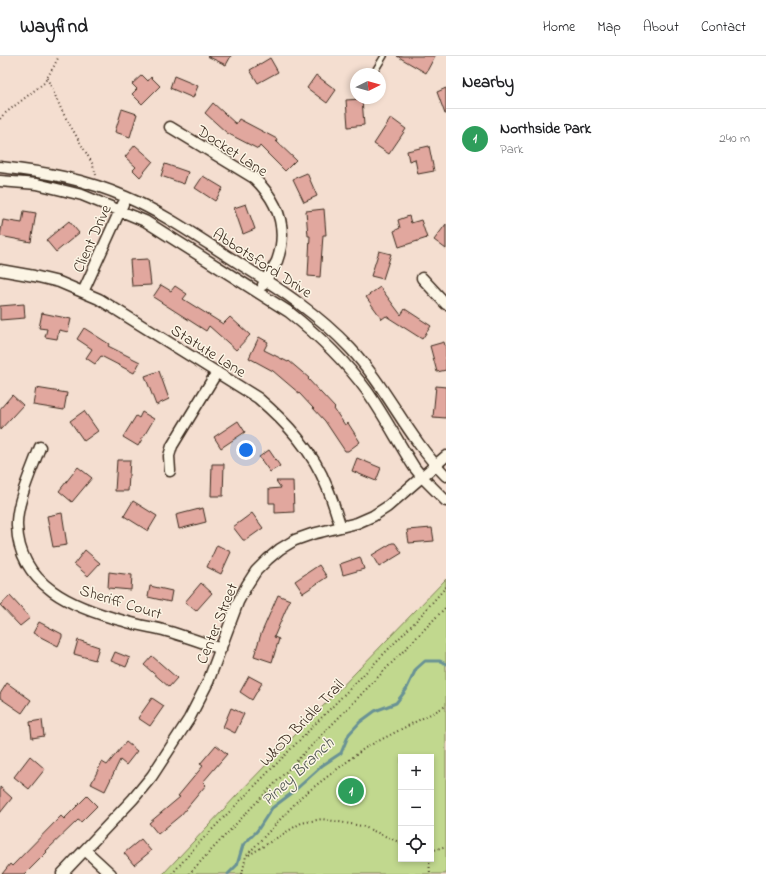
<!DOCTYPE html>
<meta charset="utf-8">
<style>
body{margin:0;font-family:"Indie Flower",sans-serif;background:#f6f6f6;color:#202124}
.controls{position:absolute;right:12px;bottom:12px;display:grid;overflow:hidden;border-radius:0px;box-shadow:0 2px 6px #0003}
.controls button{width:36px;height:36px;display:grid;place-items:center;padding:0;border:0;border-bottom:1px solid #e0e0e0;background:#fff;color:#202124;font:20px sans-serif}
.compass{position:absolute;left:350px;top:12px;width:36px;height:36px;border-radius:50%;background:#fff;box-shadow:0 2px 6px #0003;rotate:85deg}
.you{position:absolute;left:246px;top:394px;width:14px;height:14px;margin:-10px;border:3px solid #fff;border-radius:50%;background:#1a73e8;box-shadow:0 0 0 6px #1a73e833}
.badge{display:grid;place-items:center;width:26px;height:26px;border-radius:50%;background:#ea580c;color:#fff;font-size:13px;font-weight:700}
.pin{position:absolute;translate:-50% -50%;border:2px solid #fff;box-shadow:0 1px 4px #0006}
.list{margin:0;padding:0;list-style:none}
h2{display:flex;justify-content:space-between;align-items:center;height:52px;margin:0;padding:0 16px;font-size:17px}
h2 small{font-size:13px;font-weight:400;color:#757577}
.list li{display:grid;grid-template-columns:26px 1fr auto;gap:12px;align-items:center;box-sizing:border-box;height:60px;padding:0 16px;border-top:1px solid #e0e0e0}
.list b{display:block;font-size:15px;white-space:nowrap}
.list p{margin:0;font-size:13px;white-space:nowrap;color:#757577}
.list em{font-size:13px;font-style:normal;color:#757577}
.icon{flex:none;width:22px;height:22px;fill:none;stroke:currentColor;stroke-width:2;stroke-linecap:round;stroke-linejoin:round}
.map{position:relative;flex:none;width:446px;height:818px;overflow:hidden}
header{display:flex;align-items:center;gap:24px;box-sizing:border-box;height:56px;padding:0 20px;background:#fff;border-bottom:1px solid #e0e0e0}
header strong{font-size:19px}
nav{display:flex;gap:22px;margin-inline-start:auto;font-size:14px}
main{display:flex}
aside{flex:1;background:#fff}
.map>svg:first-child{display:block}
.green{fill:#c1d88e;stroke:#7e8156;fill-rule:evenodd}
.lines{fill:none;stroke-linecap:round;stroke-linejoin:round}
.stream{stroke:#699295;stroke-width:3}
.building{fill:#e1a79e;stroke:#3b2a1e}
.service-casing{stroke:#3b2a1e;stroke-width:8}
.minor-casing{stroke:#3b2a1e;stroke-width:13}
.path{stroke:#3b2a1e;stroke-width:2;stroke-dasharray:1 3;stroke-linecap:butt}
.service{stroke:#fcf5e5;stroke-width:5}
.minor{stroke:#fcf5e5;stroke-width:10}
.labels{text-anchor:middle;stroke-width:3;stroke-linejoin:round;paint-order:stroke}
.street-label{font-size:16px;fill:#3b2a1e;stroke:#fcf5e5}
.water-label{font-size:17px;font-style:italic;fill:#4e5650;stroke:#fcf5e5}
</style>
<header>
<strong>Wayfind</strong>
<nav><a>Home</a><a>Map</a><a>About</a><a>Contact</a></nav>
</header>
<main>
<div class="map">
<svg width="446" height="818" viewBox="0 0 446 818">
<rect width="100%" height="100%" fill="#f4ded0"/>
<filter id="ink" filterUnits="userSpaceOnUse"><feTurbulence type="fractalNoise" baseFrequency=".025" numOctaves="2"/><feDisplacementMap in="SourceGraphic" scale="8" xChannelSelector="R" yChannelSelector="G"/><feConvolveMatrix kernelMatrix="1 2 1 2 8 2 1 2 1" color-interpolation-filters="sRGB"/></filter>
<g filter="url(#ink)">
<path class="green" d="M446,523V818H163L238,738ZM401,701H431V803H401Z"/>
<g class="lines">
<path class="stream" d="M228,818L237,809L243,789L257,775L272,752L292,737L323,709L341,697L349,678L360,666L375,655L396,647L406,634L416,613L425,605H440L446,608"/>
</g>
<path class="building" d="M207,0H231L226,9Z
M397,0H435L426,17Z
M270,2L278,16L258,27L250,14Z
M142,19L148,25L151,21L160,30L142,48L132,38L137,33L132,28Z
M316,19L336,34L327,47L307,32Z
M174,20L198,30L193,42L170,32Z
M446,32V58H445L437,36Z
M362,43L364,69L348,71L346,44Z
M213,47L236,68L239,63L277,83L276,85L296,104L285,115L260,90L258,93L227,77L205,57Z
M122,53L137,58L130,81L115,76Z
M391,62L406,73L389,98L374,88Z
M135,89L153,105L140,121L133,114L136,111L125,101Z
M429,90L434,115L418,118L415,103L409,105L407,95Z
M165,108L188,116L184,128L161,120Z
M307,117L317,140L304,146L293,123Z
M203,120L223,132L215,145L195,132Z
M246,148L255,173L243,178L234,152Z
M324,153L326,179H323L320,221L308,220L310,180H308L306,155Z
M24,155L36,157L31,186L0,180L3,164L22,167Z
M409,160L411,167L421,164L427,182L399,191L394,175L400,172L398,164Z
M69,165L79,177L56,196L46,184Z
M446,168V193L434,184Z
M379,195L391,198L383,223L371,220Z
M148,203L151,229L132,230L130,204Z
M161,229L171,235L175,230L187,238L183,243L223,268L230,261L250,279L236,294L209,270L206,275L153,241Z
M380,231L401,259L405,253L431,270L422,283L386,260L382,263L366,241Z
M24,248L25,262L0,264V250Z
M42,257L71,263L68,276L59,274L57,283L45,281L47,273L39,272Z
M84,272L109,288L108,290L140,306L134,317L101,300L95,308L86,302L92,293L77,283Z
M259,281L268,286L264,294L288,306L289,305L309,322L308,323L335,352L334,353L345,369L348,367L360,386L348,395H345L325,365L300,338L273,315L249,302Z
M444,286L446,293V314L437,316L430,290Z
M159,315L169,343L156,349L145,320Z
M436,330L446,331V362L433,361Z
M36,332L67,337L64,354L33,349Z
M12,339L23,349L0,374V353Z
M84,355L98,375L84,385L70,365Z
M142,356L154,363L138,390L123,381L136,360L139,362Z
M238,365L245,376L221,392L214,381Z
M269,394L280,410L270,416L259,401Z
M357,402L381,412L376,425L352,415Z
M117,404H130L128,435H115Z
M212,408H224L223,440H211Z
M78,411L92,422L72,446L59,435Z
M276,425H293L294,456L275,457V447H269V433L281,432Z
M133,445L157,460L148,475L124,460Z
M203,452L206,466L179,473L176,459Z
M62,457L67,489L53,491L47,460Z
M252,457L263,472L246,484H243L233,471Z
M432,472L434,485L409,487L407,474Z
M392,487H395L402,497L379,511L372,499Z
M217,489L231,496L221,518L207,511Z
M85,494L100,507L88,520L74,508Z
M360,501L364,513L343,519L340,508Z
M319,509L327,521L303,537L295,525Z
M109,516L132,519L131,534L108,532Z
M201,527L212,537L196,555L185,546Z
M150,530L172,535L170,546L148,541Z
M278,539L290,544L274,581L279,583L272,606L254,600L261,578Z
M10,540L30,562L20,570L0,549Z
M39,566L62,578V581L58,590L33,577Z
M78,584L99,591L95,604L74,598Z
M115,596L130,602L126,611L111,605Z
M152,600L177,622L169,631L144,609Z
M249,620L262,627L252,644L240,636Z
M7,627L31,644L22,657L0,642V638Z
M152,642L164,650L150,670L138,662Z
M231,652L244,658L235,677L223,671Z
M42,664L44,680L32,682L30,666Z
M126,686L137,695L126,709L120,704L105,735L91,728L102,706L107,709Z
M216,689L227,698L203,726L206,729L181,759L158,778L149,767L180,741L178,740L203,710L200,708Z
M30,700L45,713L29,733L14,721Z
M0,731L12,742L0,757Z
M87,740L97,750L81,766L78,764L46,795L47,796L25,818H2L10,808L12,810L61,760L64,763Z
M141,783L151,795L134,809L124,797Z"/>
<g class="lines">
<g class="service-casing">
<path id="service" d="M373,18L384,0"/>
</g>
<g class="minor-casing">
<path id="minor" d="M170,71L254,122C278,145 289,172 277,205C273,213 267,221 263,229
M0,111C44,116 85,123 126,141C166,158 203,185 240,208C280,233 318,258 350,292C387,331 407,381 446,420
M0,125L37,128L82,139L145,165L289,256C318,279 345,305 367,335C384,359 398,386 414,411L422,421L446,445
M0,214L34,220L59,226L99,243L258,342C287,367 313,395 327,431C333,444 336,458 341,471
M422,222L446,248
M83,236L123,148
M40,391C32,413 16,447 17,470C19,530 74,552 124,565C137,569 150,571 163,574C182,579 201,586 221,593
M170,415L169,400L172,390L217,316
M85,794L111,818
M62,818L133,743L152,720L189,663L208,626L238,546L247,529L256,515L268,503L280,493L295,484L312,478L357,467L373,460L387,451L446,400"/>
</g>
<path class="path" d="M47,22L63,57L92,107L96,119
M0,63L3,59L44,27L54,10L59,0
M431,795L446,790
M249,799L301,767L322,763L362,770L401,787
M429,803L430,818
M172,818L197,789L414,567L446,531
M189,818L251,752L446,551
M242,818L246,800L302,740L365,692L446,650"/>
<use href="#service" class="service"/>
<use href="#minor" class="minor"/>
</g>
</g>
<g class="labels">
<g class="street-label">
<text transform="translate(233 94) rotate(33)" y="6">Docket Lane</text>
<text transform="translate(91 182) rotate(-66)" y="6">Client Drive</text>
<text transform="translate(263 206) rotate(33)" y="6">Abbotsford Drive</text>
<text transform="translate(209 294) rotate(32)" y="6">Statute Lane</text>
<text transform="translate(121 545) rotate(17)" y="6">Sheriff Court</text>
<text transform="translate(216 567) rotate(-68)" y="6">Center Street</text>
<text transform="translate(301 666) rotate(-46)" y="6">W&amp;OD Bridle Trail</text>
</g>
<g class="water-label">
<text transform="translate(297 715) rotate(-43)" y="6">Piney Branch</text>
</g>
</g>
</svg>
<div class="controls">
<button>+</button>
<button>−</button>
<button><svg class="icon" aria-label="locate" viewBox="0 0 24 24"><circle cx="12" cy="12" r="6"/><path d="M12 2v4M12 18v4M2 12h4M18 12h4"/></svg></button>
</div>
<svg class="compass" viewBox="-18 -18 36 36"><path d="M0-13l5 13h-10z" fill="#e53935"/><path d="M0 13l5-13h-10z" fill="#757577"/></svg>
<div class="you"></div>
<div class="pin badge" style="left:351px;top:735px;background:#2e9e5b">1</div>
</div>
<aside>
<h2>Nearby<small></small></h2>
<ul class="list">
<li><span class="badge" style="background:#2e9e5b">1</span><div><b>Northside Park</b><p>Park</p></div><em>240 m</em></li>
</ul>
</aside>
</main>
